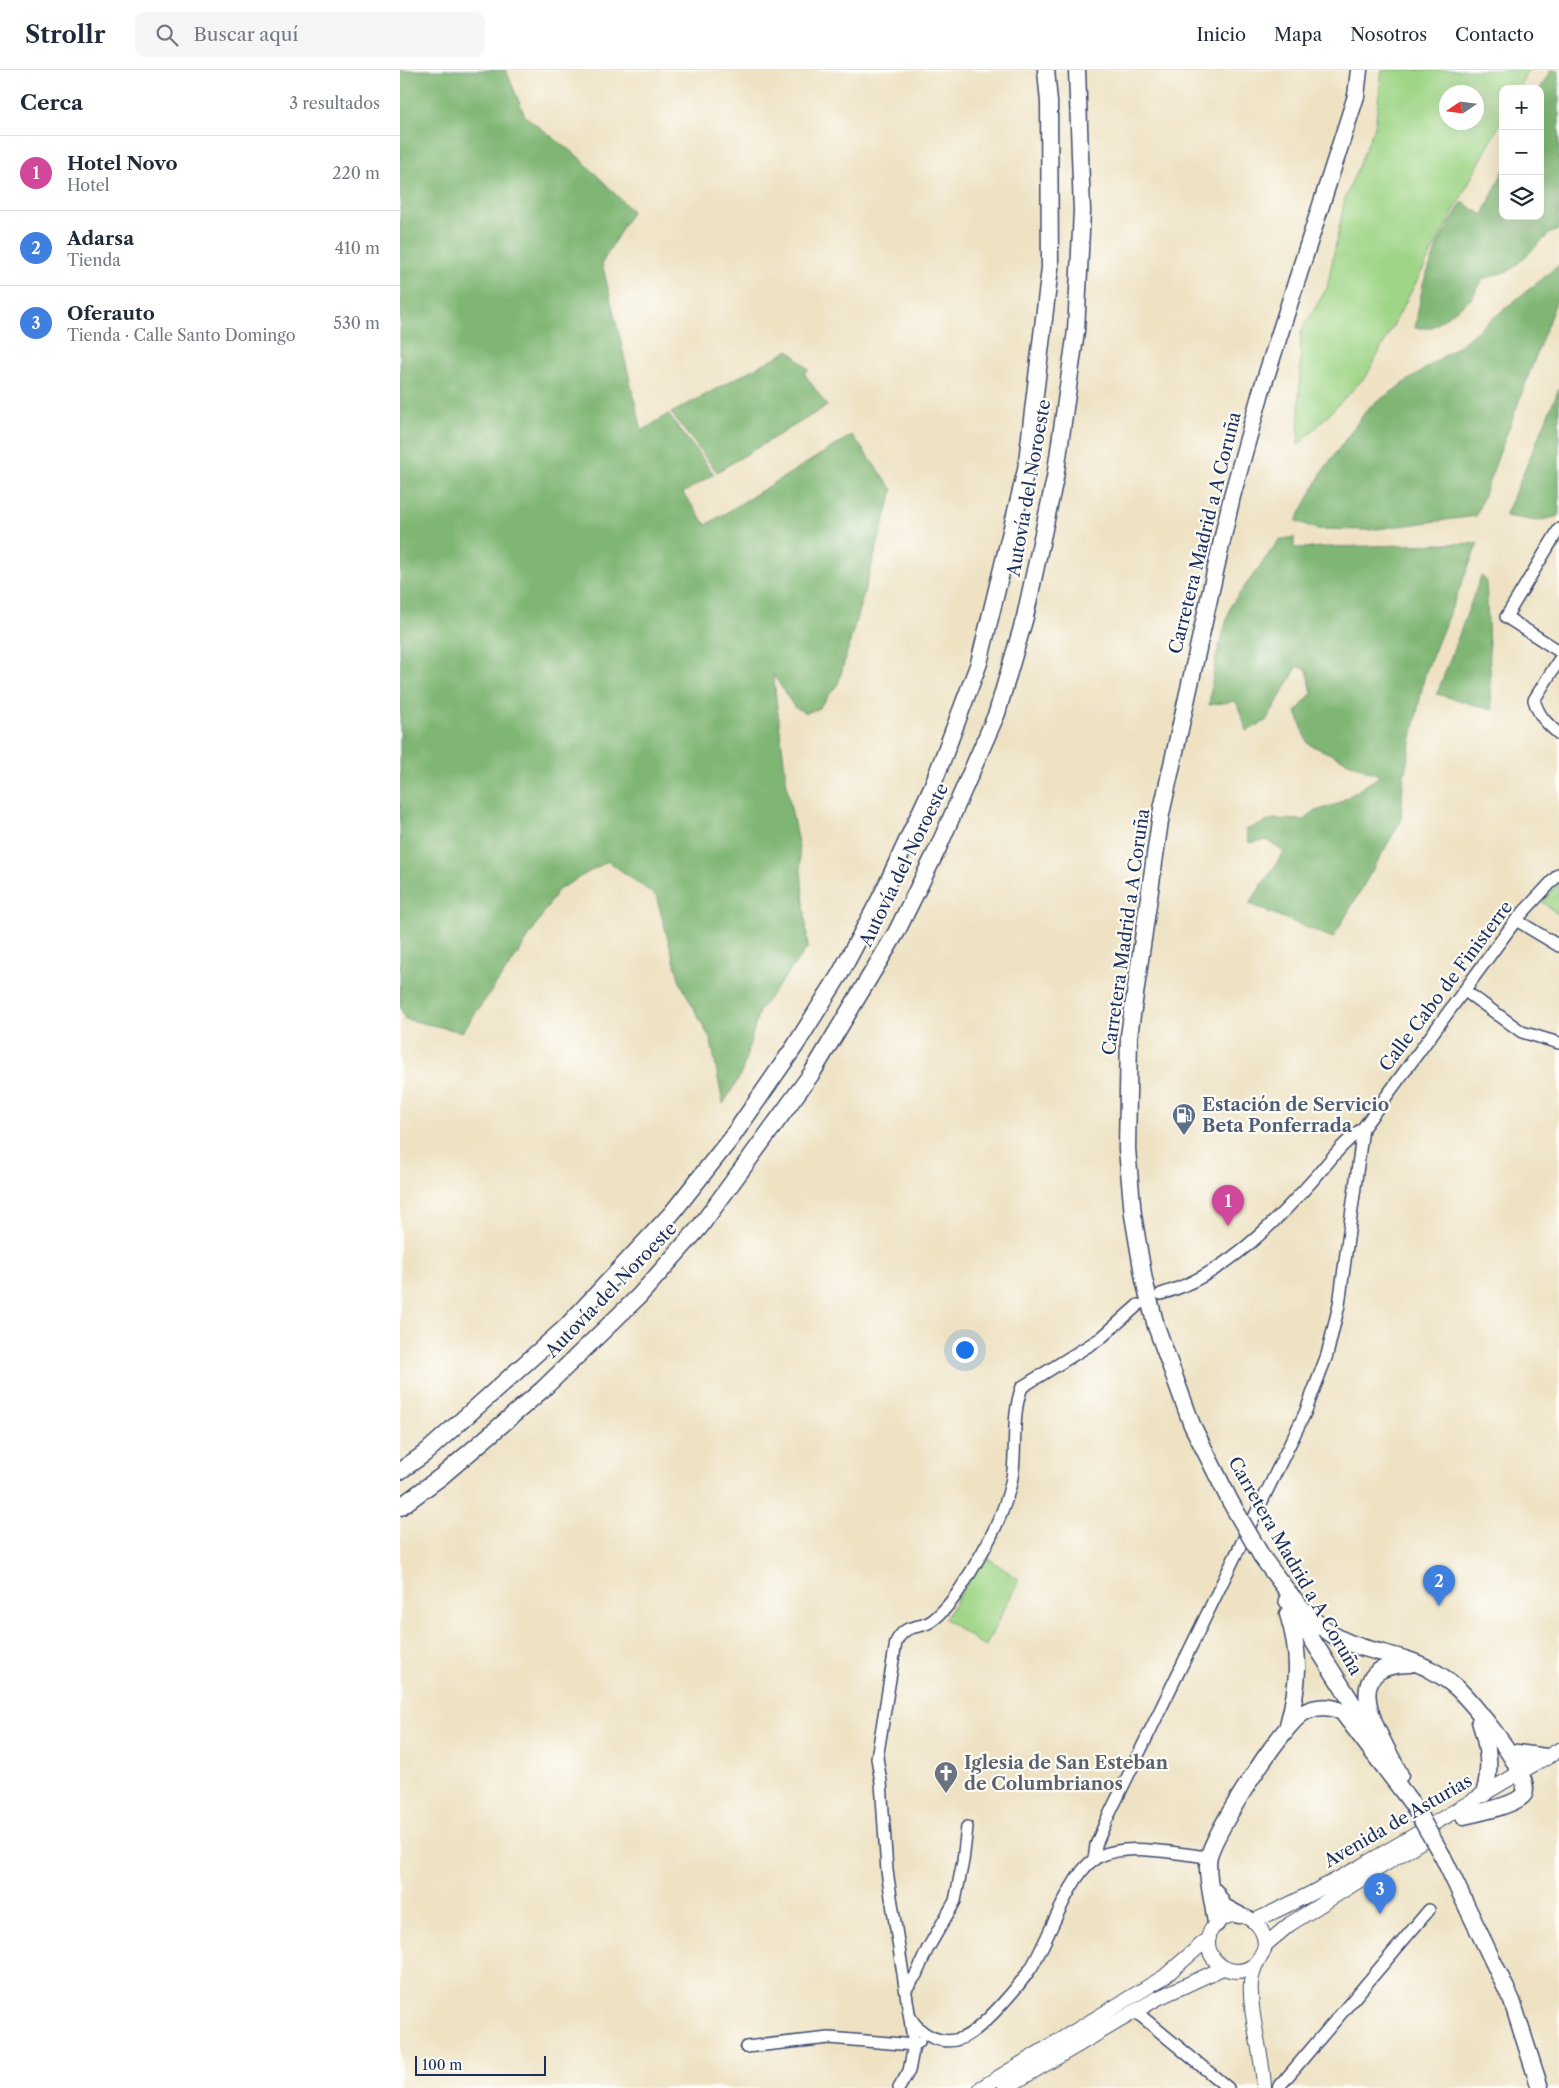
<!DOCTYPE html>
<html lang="es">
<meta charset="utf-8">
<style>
body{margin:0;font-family:"Libre Caslon Text",serif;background:#f6f6f7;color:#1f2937}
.controls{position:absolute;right:15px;top:15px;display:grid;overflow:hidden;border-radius:10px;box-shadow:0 5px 20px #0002}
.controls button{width:45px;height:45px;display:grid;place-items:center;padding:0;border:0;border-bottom:1px solid #e0e1e3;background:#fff;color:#1f2937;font:25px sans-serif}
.compass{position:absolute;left:1039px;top:15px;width:45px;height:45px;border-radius:50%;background:#fff;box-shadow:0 5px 20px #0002;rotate:257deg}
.scale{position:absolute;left:15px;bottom:12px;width:131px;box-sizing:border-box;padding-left:5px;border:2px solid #1b2f5e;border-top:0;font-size:14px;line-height:18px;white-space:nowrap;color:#1b2f5e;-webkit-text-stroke:4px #fdfcf7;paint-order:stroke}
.you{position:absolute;left:564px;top:1279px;width:18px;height:18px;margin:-12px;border:4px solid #fff;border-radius:50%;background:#1a73e8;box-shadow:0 0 0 8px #1a73e833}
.badge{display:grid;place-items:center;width:32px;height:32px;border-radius:50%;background:#c8321e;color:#fff;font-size:16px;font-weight:700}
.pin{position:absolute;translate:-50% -41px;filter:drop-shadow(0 1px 2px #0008)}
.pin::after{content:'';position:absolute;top:26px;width:18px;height:15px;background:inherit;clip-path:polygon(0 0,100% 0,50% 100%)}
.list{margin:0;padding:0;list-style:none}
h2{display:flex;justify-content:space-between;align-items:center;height:65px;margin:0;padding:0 20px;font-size:21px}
h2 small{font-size:16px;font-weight:400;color:#747a83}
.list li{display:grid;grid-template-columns:32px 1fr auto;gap:15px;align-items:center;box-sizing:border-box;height:75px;padding:0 20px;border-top:1px solid #e0e1e3}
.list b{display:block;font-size:19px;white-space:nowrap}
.list p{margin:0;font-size:16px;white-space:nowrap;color:#747a83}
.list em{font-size:16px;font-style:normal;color:#747a83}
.icon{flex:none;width:28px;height:28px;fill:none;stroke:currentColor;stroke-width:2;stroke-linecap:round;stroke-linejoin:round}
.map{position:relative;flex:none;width:1159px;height:2018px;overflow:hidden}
header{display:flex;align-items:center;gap:30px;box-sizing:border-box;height:70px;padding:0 25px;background:#fff;border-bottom:1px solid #e0e1e3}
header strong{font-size:24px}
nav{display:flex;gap:28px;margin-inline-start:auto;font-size:18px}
.search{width:350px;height:45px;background:#f6f6f7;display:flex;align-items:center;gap:12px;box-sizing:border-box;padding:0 18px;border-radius:10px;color:#747a83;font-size:19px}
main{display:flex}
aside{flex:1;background:#fff}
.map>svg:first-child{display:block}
.green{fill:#9fd586;stroke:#5d8272;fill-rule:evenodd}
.forest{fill:#7fb673;stroke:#4d7268}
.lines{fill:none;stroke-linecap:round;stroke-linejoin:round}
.minor-casing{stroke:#3b4a6d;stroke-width:14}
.major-casing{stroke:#3b4a6d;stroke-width:16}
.highway-casing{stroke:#3b4a6d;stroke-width:19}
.minor{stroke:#fff;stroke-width:11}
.major{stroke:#fff;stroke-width:14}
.highway{stroke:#fff;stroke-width:16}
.highway-bridge-casing{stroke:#3b4a6d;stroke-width:19;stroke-linecap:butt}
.highway-bridge{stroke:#fff;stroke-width:16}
.labels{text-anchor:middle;stroke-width:4.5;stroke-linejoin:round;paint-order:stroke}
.street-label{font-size:18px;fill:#1b2f5e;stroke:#fdfcf7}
.service-label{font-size:18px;font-weight:bold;fill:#4e5e75;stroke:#fdfcf7;text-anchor:start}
.worship-label{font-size:18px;font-weight:bold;fill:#5b616d;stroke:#fdfcf7;text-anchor:start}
</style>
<header>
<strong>Strollr</strong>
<div class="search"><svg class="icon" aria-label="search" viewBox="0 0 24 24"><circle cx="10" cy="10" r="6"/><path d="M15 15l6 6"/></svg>Buscar aquí</div>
<nav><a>Inicio</a><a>Mapa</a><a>Nosotros</a><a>Contacto</a></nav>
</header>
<main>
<aside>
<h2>Cerca<small>3 resultados</small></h2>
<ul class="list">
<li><span class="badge" style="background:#d1479c">1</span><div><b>Hotel Novo</b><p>Hotel</p></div><em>220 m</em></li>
<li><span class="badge" style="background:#3f7fe0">2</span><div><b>Adarsa</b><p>Tienda</p></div><em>410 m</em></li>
<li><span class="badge" style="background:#3f7fe0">3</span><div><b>Oferauto</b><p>Tienda · Calle Santo Domingo</p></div><em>530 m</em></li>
</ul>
</aside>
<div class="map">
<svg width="1159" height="2018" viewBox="0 0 1159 2018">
<rect width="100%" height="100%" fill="#fdfcf7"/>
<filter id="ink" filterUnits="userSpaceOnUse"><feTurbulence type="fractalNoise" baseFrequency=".02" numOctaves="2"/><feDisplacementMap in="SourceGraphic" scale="10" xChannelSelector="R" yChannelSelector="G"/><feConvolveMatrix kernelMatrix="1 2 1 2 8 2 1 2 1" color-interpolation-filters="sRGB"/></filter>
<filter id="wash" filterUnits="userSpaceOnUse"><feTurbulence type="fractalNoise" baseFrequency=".0096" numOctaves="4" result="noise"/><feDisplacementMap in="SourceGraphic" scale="20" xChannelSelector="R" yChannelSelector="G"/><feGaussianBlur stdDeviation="1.12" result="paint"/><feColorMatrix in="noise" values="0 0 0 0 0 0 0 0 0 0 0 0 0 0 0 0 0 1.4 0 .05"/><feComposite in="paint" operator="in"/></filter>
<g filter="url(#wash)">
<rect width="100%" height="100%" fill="#eee2c3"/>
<path class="green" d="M982,0H1128L1118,19H1103V48L967,305L898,376L901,261L927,218L945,128L975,56ZM1046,22H1076V52H1046Z
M1159,812V845L1142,832Z
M584,1485L619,1510L585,1577L545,1549Z"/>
<path class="forest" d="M0,0H106L125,46L181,89L232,141L202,193L242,361L268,344L314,404L283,423L306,455L452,365L493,420L438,614L418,639L406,643L394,637L373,604L388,723L399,778L408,877L359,941L341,1005L323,1034L311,971L280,912L256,826L208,791L158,820L118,884L62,962L5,949L0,936Z
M1151,0H1159V159L1149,164L1111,200L1083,209L1071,229L1031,258H1015L1023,214L1039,172L1062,132L1083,145L1103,101V146H1140V19Z
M1159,195V224L1076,446L969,460L917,459L896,451L922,402L968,338L1061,274Z
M389,280L409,300L404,303L427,336L317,402L271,343Z
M1159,319V446L1137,451L1105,446Z
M894,467V478L1078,473L1025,604L1003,712L1001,751L933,868L849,834L884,782L866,770L849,773L846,760L874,749L905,750L913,742L937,734L980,706L908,674L896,642L912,623L907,600L898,596L866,651L847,661L836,631L809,635L815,591L831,535L879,470Z
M1081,506L1086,510L1092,640L1037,624Z"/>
</g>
<g filter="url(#ink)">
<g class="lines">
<g class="minor-casing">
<path id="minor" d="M1159,459L1106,547L1159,581
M1159,590L1134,630C1139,646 1146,653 1159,664
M1116,850L1159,876
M1065,921L1122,962L1159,973
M761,1224C823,1206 872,1156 913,1110C929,1092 942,1073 963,1058L1116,850L1159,804
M694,1790L696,1775L706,1751L905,1343L927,1285L939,1235L963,1058
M506,1919L516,1905L527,1880L555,1831L563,1791L567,1757
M735,1941L828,2018
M510,1947C520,1965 541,1976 562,1968C581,1961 619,1916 631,1898C648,1871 669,1807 693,1790C722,1770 775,1784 809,1787
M346,1977L429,1968L514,1975L519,1972
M499,2018L509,2001L514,1975L487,1801L481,1712L477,1688L496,1572C507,1551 519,1561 533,1550C551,1536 565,1512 576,1493C593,1465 609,1433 613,1401C616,1374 612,1343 622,1317L701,1268L738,1235
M878,2018L1029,1840"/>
</g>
<g class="major-casing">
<path id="major" d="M854,1851C960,1803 1058,1737 1159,1680
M865,1875L890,1854L1025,1769
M857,1893C826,1919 790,1875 818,1852C837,1836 864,1850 865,1874C865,1882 860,1887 856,1894C852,1903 850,1914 851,1924C852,1956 863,1986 864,2018
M581,2018L764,1907L809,1868
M605,2018L756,1929L823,1898"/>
</g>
<g class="highway-casing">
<path id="highway" d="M0,1401L24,1384L166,1257L272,1143L332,1067L395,976L440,904L481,827L532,717L579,593L626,400L650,198L649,32L646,0
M830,1431L792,1355L756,1256L744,1210L733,1145L727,1079L729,966L761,744L832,426L861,322L956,26L959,0
M0,1437L42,1406L142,1320L239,1226L299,1158L412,1003L496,863L538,778L597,643L625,547L655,408L676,261L682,141L677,0
M862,1487C881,1513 903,1545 930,1563C960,1583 998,1582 1029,1599C1039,1604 1049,1611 1057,1618C1072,1632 1134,1706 1124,1724C1117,1735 1077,1743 1064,1746
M887,1530L977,1672
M1080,1651C1088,1676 1092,1699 1084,1724
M888,1655C899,1614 901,1585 888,1544
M1110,1682L1146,1687
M1000,1705C983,1669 931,1595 1010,1594
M1043,1787L1112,1931L1140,2018
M815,1822L824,1837L839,1845
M816,1854C814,1834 805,1804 809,1786C815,1761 882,1655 903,1643C915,1636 932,1635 943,1643L1013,1735"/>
</g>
<use href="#minor" class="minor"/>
<use href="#major" class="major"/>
<use href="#highway" class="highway"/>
<g class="highway-bridge-casing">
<path id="highway-bridge" d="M830,1431L862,1487
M1013,1735L1043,1787"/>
</g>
<use href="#highway-bridge" class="highway-bridge"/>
</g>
</g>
<defs>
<g id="fuel-pin" transform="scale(1.25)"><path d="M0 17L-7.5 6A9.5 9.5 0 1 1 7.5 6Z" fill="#5c6f8a" stroke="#fdfcf7"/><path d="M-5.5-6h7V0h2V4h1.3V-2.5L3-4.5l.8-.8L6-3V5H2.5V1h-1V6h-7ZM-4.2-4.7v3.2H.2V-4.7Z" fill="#fff"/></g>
<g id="church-pin" transform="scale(1.25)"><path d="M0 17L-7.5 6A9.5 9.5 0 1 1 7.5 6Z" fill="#6b7280" stroke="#fdfcf7"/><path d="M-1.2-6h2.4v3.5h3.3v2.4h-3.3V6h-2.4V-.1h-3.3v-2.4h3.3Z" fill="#fff"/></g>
</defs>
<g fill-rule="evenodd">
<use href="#fuel-pin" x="784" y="1045"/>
<use href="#church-pin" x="546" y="1703"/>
</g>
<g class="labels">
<g class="street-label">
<text transform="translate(629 418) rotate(-80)" y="6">Autovía del Noroeste</text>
<text transform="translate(805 463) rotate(-76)" y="6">Carretera Madrid a A Coruña</text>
<text transform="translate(504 795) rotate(-64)" y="6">Autovía del Noroeste</text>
<text transform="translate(726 862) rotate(-82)" y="6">Carretera Madrid a A Coruña</text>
<text transform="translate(1046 916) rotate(-53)" y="6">Calle Cabo de Finisterre</text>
<text transform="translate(211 1220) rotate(-46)" y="6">Autovía del Noroeste</text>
<text transform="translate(895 1496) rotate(60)" y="6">Carretera Madrid a A Coruña</text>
<text transform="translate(998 1751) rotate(-30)" y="6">Avenida de Asturias</text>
</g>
<g class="service-label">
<text x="802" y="1041">Estación de Servicio<tspan x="802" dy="21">Beta Ponferrada</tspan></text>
</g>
<g class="worship-label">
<text x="564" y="1699">Iglesia de San Esteban<tspan x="564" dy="21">de Columbrianos</tspan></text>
</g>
</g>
</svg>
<div class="controls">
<button>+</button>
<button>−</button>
<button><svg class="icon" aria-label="layers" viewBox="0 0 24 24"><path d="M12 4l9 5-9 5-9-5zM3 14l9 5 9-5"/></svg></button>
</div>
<svg class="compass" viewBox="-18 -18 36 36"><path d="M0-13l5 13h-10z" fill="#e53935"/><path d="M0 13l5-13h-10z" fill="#747a83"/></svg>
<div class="scale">100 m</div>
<div class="you"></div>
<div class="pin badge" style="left:828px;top:1156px;background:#d1479c">1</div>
<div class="pin badge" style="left:1039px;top:1536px;background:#3f7fe0">2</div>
<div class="pin badge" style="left:980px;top:1844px;background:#3f7fe0">3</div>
</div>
</main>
